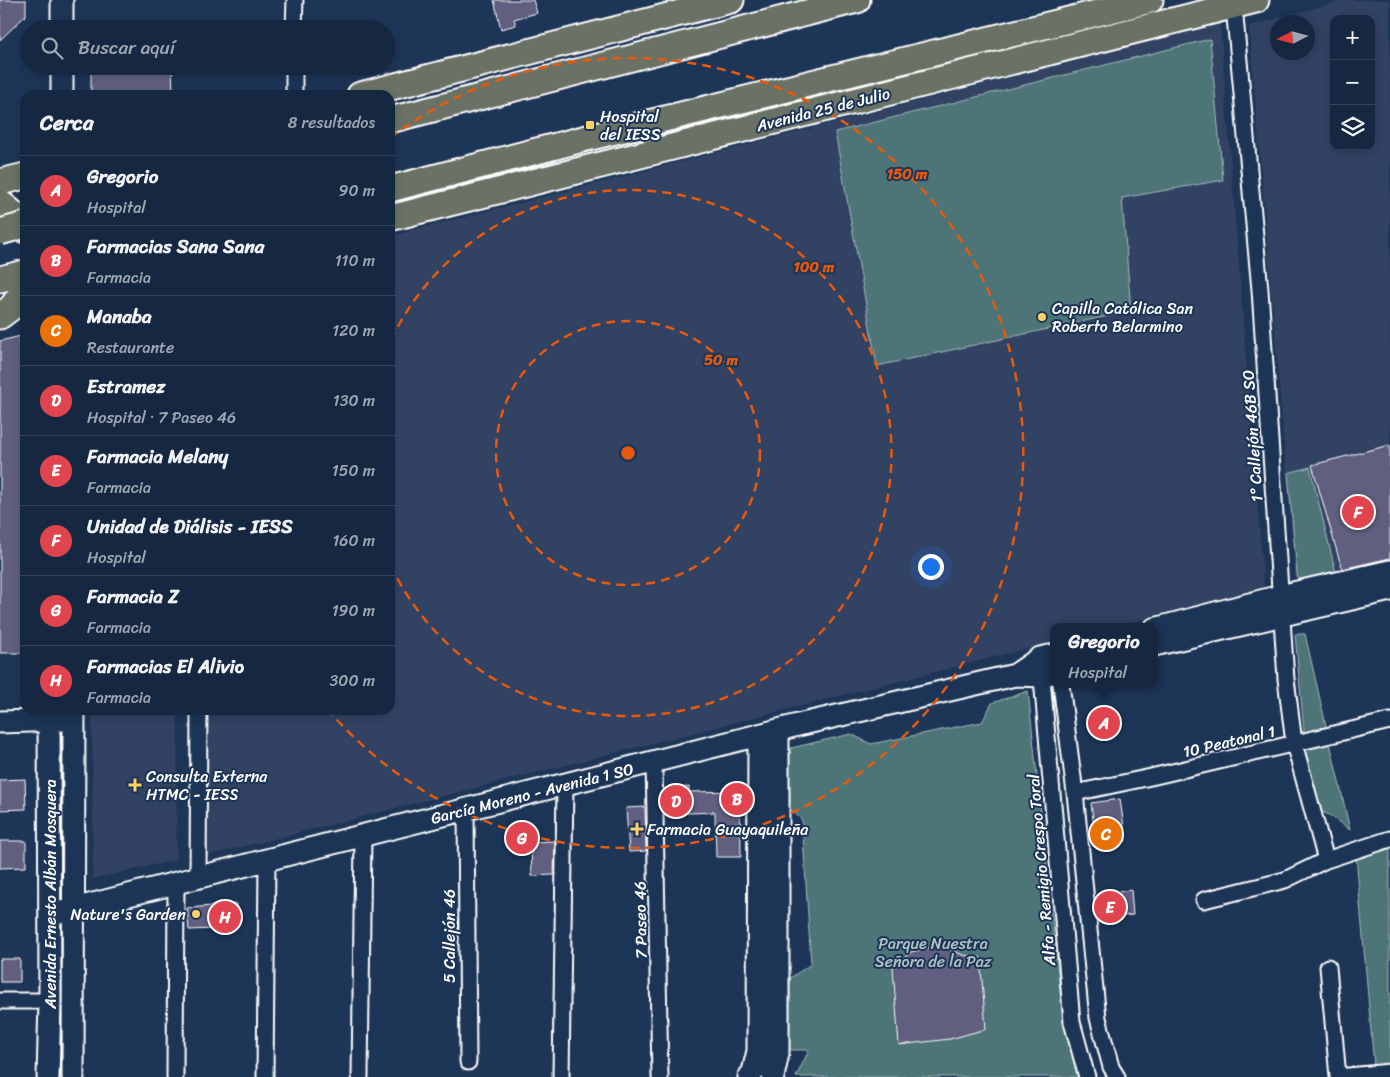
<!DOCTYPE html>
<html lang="es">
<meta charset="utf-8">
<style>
body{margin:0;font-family:Sriracha,sans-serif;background:#23344c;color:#f1f3f6}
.controls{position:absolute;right:15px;top:15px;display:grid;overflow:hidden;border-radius:10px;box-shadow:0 2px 8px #0003}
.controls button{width:45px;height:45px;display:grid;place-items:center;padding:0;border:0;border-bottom:1px solid #35445a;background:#162841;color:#f1f3f6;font:25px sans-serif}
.compass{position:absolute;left:1270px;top:15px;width:45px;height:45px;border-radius:50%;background:#162841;box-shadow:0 2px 8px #0003;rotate:264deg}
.you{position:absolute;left:930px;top:566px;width:18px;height:18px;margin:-12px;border:4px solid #fff;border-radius:50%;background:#1a73e8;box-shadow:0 0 0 8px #1a73e833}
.badge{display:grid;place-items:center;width:32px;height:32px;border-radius:50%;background:#ffd166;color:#fff;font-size:16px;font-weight:700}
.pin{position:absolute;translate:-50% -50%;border:2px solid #fff;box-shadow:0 1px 5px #0006}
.popup{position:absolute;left:1050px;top:623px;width:108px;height:65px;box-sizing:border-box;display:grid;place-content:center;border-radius:10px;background:#162841;filter:drop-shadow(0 1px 4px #0005);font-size:16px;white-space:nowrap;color:#9ea6b1}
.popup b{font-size:19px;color:#f1f3f6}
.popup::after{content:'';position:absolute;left:50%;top:100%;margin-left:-10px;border:10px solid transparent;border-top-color:#162841}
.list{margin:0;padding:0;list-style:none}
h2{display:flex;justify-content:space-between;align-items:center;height:65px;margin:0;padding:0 20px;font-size:21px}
h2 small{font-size:16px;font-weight:400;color:#9ea6b1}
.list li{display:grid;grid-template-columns:32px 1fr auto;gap:15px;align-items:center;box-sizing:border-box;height:70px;padding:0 20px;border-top:1px solid #35445a}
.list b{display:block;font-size:19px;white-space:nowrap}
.list p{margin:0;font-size:16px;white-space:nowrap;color:#9ea6b1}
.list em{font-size:16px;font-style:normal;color:#9ea6b1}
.icon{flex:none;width:28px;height:28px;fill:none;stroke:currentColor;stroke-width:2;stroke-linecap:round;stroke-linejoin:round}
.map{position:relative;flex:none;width:1390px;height:1077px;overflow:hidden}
.search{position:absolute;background:#162841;box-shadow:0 2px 8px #0003;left:20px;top:20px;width:375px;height:55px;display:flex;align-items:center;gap:12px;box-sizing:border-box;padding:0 18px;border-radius:28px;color:#9ea6b1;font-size:19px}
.panel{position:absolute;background:#162841;box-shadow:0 2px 8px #0003;left:20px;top:90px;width:375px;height:625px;border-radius:15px}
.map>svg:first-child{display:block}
.built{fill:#314263;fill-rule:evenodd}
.green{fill:#4e7478;stroke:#a6babc}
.building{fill:#615f80;stroke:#fff}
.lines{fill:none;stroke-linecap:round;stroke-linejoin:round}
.street-casing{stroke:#fff;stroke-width:19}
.secondary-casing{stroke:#fff;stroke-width:25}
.primary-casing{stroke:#fff;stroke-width:29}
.street{stroke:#1d3557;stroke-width:15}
.secondary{stroke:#1d3557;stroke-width:21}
.primary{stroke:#6a7165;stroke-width:25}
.primary-bridge-casing{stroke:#fff;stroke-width:29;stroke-linecap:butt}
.primary-bridge{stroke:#6a7165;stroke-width:25}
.ring{fill:none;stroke:#e8590c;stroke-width:2.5;stroke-dasharray:9 6}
.poi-dot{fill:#ffd166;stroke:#1d3557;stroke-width:2}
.labels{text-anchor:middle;stroke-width:4;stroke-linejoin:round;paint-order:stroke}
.street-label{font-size:16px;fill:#fff;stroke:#1d3557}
.poi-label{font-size:16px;fill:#fff;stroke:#1d3557;text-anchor:start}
.park-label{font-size:16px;fill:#afc0c2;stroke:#1d3557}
.centre{fill:#e8590c;stroke:#1d3557;stroke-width:2.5}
.ring-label{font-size:15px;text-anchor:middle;font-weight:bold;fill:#e8590c;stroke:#1d3557;stroke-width:4;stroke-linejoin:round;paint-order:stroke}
</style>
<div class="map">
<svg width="1390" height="1077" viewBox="0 0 1390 1077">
<rect width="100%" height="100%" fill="#1d3557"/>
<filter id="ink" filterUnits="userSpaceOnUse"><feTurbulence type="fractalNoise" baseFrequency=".02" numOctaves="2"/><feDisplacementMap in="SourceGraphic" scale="10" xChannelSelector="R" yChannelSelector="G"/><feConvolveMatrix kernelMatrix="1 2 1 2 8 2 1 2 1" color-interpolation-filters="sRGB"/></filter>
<g filter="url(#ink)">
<path class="built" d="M1345,0H1390V561L1296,587L1249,26ZM1334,19H1371V146H1334ZM1278,22H1308V52H1278Z
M1220,24L1264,589L1114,627H1054V642L206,856L207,710H390V236Z
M92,710H178L176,860L93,879Z"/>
<path class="green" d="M1210,39L1223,180L1122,198L1131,311L877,366L835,132Z
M1310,467L1336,573L1298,584L1288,473Z
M1295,634H1305L1350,830L1329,815L1311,807Z
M1028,691L1063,1019L1078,1077H796L809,1050H789L790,978L811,964L802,820L788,807L787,749L851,734L871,744L982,722L992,703Z
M1390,837V1065L1374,1067L1355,844Z"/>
<path class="building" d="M0,0H26V15L0,40Z
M494,0H533L537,13L514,19L516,25L501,29Z
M91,66H172L173,95H91Z
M25,335V653H0V341Z
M1390,445V558L1342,569L1312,465Z
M25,779L26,809L0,810V780Z
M689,787V792L740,791L741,857H716L715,812L664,814V789Z
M1120,799L1126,841L1096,845L1091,803Z
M645,807L646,851L629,852L626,808Z
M0,841H26V867L0,868Z
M555,841L554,875L532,876L531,842Z
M1131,890L1133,915L1103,918L1101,894Z
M236,904V928L189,930L187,908Z
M940,945L963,955L980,957L986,1029L950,1039L899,1045L893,968L911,952Z
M0,959H20V982H0Z"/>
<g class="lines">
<g class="street-casing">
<path id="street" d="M1234,6L1260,290L1286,679L1294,743L1326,860
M294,29L295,0
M294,95V66
M1041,667L1072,1022L1087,1077
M1061,684L1075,793L1098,1018L1111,1067L1117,1077
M654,762L660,1077
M1075,793L1151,777L1390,721
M466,810L468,1062
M198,878L199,710
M1204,900L1285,880L1326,860L1390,839
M1328,967L1338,1077
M0,1001H50
M175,1077L176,884
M265,1077L267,861
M360,1077L363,836
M561,1077L565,785
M1338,1077L1390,1072"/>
</g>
<g class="secondary-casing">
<path id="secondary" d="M62,29V0
M62,95V66
M1154,629L1280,596L1390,571
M1154,645L1390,590
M1015,675L1040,658L1054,655
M0,722L62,720
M50,915L798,725L1015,675L1042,676L1054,672
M48,1077L50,1001L49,710
M73,1077L74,710
M749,1077L753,1072L758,1051L759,735
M773,1077L778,1053V730"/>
</g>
<g class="primary-casing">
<path id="primary" d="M360,95L731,0
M390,120L857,0
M0,182L25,176
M390,189L583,139L1150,0
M0,203C11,211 19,218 25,230
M390,218L1256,0
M0,279L25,273
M0,316L12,307L25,288"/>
</g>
<use href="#street" class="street"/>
<use href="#secondary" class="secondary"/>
<use href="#primary" class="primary"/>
<g class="primary-bridge-casing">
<path id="primary-bridge" d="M0,232L25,225"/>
</g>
<use href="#primary-bridge" class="primary-bridge"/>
</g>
</g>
<g class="ring">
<circle cx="628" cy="453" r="132"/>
<path d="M391 340A263 263 0 1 1 391 566"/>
<path d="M390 138A395 395 0 1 1 330 712"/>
</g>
<g class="poi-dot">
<rect x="585" y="120" width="10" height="10" rx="2.5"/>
<circle cx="1042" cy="317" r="5"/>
<path d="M132.5 777.5h5v5h5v5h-5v5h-5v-5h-5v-5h5z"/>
<path d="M634.5 821.5h5v5h5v5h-5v5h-5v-5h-5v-5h5z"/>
<circle cx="196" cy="914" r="5"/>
</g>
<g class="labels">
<g class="street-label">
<text transform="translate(823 109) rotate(-14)" y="6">Avenida 25 de Julio</text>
<text transform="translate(1252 436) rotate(-94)" y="6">1° Callejón 46B SO</text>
<text transform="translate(1229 741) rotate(-13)" y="6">10 Peatonal 1</text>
<text transform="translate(532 793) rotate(-14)" y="6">García Moreno - Avenida 1 SO</text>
<text transform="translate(1041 870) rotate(-95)" y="6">Alfa - Remigio Crespo Toral</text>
<text transform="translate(50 894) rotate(-90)" y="6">Avenida Ernesto Albán Mosquera</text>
<text transform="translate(640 920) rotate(-91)" y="6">7 Paseo 46</text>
<text transform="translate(449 936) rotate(-90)" y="6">5 Callejón 46</text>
</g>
<g class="poi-label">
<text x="600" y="122">Hospital<tspan x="600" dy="18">del IESS</tspan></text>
<text x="1052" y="314">Capilla Católica San<tspan x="1052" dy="18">Roberto Belarmino</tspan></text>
<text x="146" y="782">Consulta Externa<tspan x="146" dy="18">HTMC - IESS</tspan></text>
<text x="647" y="835">Farmacia Guayaquileña</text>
<text x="186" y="920" text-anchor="end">Nature's Garden</text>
</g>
<g class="park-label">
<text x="933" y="949">Parque Nuestra<tspan x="933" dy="18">Señora de la Paz</tspan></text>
</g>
</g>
<circle cx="628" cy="453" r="8" class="centre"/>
<g class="ring-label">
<text x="907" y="179">150 m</text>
<text x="814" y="272">100 m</text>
<text x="721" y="365">50 m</text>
</g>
</svg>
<div class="controls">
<button>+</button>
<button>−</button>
<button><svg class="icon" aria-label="layers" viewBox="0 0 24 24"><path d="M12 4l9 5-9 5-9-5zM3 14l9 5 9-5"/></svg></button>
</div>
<svg class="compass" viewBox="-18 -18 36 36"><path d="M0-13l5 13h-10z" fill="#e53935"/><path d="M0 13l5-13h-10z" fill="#9ea6b1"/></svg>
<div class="you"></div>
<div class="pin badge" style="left:1104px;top:723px;background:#e0444e">A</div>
<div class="popup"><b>Gregorio</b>Hospital</div>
<div class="pin badge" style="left:737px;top:799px;background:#e0444e">B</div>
<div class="pin badge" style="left:1106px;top:834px;background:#e8710a">C</div>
<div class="pin badge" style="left:676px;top:801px;background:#e0444e">D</div>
<div class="pin badge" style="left:1110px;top:907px;background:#e0444e">E</div>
<div class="pin badge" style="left:1358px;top:512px;background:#e0444e">F</div>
<div class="pin badge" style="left:522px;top:838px;background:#e0444e">G</div>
<div class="pin badge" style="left:225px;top:917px;background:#e0444e">H</div>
<div class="search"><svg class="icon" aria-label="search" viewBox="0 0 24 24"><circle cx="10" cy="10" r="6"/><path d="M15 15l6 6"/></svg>Buscar aquí</div>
<section class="panel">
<h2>Cerca<small>8 resultados</small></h2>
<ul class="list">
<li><span class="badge" style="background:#e0444e">A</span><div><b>Gregorio</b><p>Hospital</p></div><em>90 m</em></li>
<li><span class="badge" style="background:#e0444e">B</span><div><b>Farmacias Sana Sana</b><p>Farmacia</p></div><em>110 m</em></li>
<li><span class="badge" style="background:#e8710a">C</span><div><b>Manaba</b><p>Restaurante</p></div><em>120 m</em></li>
<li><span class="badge" style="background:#e0444e">D</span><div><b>Estramez</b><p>Hospital · 7 Paseo 46</p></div><em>130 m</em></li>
<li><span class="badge" style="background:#e0444e">E</span><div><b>Farmacia Melany</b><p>Farmacia</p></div><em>150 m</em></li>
<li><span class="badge" style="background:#e0444e">F</span><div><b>Unidad de Diálisis - IESS</b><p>Hospital</p></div><em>160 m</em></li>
<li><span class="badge" style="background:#e0444e">G</span><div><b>Farmacia Z</b><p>Farmacia</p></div><em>190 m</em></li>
<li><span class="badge" style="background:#e0444e">H</span><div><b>Farmacias El Alivio</b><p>Farmacia</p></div><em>300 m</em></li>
</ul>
</section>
</div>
